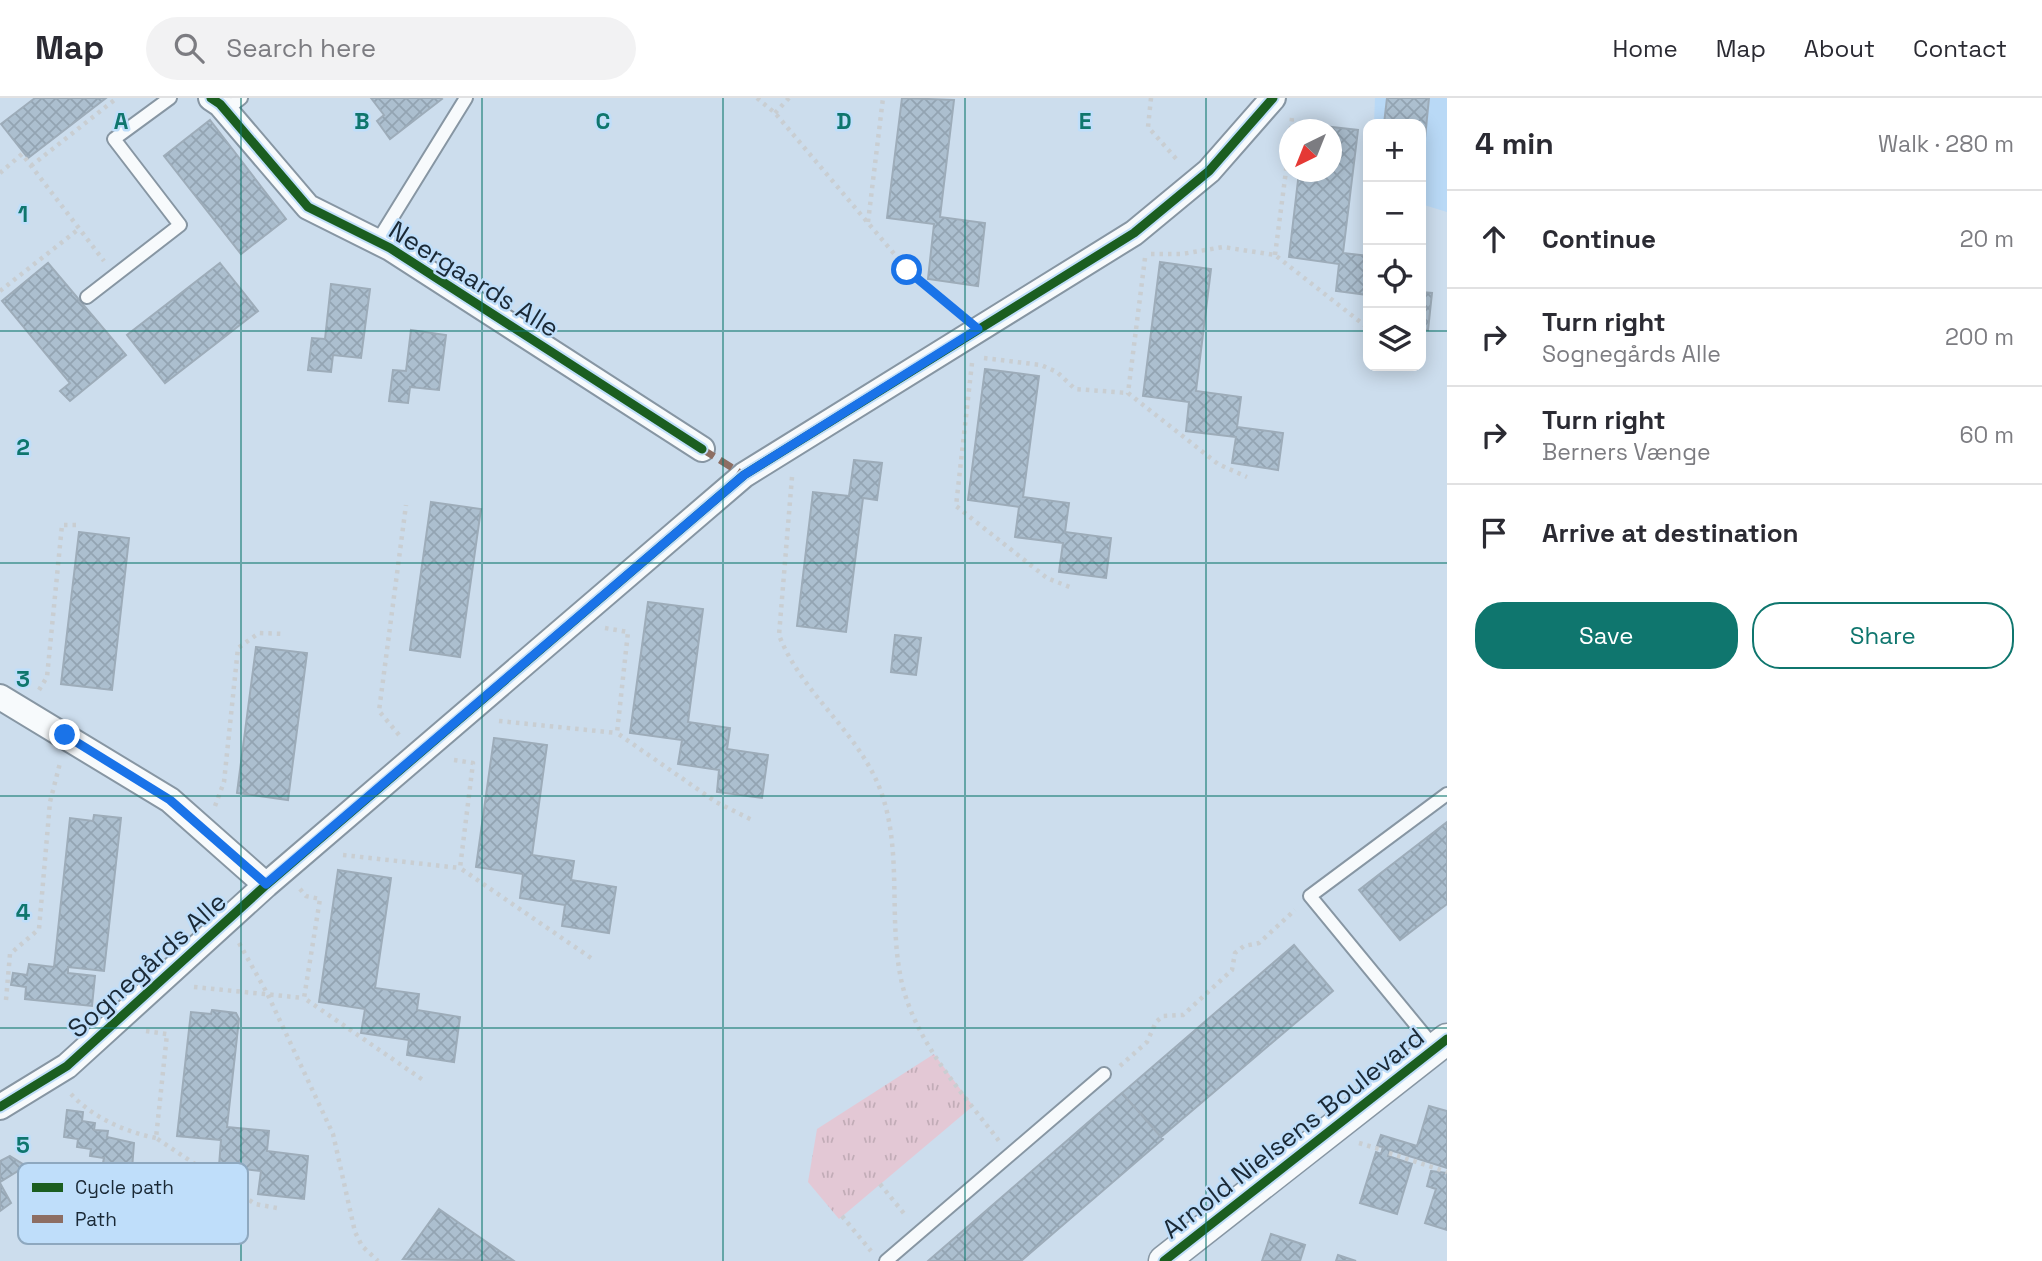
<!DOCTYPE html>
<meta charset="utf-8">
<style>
body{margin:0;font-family:"Space Grotesk",sans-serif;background:#f2f2f3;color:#2b2b33}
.controls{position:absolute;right:21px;top:21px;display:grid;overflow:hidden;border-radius:14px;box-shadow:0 4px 18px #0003}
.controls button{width:63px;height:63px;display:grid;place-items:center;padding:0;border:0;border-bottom:2px solid #e1e1e2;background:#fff;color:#2b2b33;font:35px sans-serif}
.compass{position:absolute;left:1279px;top:21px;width:63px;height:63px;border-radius:50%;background:#fff;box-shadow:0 4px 18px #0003;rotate:223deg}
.stop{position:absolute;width:21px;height:21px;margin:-16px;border:5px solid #1a73e8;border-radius:50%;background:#fff}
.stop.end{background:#1a73e8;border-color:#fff;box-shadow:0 2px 7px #0008}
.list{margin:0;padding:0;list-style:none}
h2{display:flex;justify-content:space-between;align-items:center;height:91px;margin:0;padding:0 28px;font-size:30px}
h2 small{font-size:23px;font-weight:400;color:#7c7c81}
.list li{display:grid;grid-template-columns:46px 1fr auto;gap:21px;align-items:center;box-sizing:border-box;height:98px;padding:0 28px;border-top:2px solid #e1e1e2}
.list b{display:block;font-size:26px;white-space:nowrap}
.list p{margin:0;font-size:23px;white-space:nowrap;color:#7c7c81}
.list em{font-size:23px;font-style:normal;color:#7c7c81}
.actions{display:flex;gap:14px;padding:21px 28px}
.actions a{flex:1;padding:16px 0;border:2px solid #0f766e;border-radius:28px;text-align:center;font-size:24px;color:#0f766e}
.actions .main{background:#0f766e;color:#fff}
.icon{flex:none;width:38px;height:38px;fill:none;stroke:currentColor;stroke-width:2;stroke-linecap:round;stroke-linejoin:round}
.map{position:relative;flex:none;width:1447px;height:1163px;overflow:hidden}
header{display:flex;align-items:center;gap:42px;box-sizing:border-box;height:98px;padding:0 35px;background:#fff;border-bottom:2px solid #e1e1e2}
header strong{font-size:33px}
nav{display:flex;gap:38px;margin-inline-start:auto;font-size:24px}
.search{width:490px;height:63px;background:#f2f2f3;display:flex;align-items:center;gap:18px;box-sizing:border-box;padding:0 24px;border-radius:38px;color:#7c7c81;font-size:26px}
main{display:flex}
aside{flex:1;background:#fff}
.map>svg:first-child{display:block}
.built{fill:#b9d9f6}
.park{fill:url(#park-tufts)}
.building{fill:url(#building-cross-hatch);stroke:#9dacb9;stroke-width:2}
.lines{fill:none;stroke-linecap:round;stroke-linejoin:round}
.service-casing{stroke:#8796a3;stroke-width:16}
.minor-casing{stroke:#8796a3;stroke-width:28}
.tertiary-casing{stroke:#8796a3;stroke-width:33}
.path{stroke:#c9ced2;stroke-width:4.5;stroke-dasharray:3.5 5;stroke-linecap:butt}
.service{stroke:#f7fafc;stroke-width:12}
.minor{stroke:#f7fafc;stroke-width:24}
.tertiary{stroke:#f7fafc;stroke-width:30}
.quiet{stroke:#8d6e63;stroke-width:7;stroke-dasharray:14 7;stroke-linecap:butt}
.cycleway-casing{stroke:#bfdefa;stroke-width:13}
.cycleway{stroke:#1b5e20;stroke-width:9}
.route{stroke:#1a73e8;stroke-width:9}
.grid{fill:none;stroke:#0f766e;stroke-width:2;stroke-opacity:0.55}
.labels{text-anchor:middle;stroke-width:5;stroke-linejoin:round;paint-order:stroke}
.street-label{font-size:26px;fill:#1a2936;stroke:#bfdefa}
.key{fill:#bfdefa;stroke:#8ea8bf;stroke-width:2}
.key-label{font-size:19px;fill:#1a2936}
.grid-label{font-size:23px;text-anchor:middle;font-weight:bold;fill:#0f766e;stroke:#bfdefa;stroke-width:5;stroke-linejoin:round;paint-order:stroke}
</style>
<header>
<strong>Map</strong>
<div class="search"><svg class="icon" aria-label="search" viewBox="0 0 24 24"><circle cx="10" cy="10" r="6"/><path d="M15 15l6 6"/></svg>Search here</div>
<nav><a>Home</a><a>Map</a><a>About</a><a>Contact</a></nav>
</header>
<main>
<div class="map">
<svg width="1447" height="1163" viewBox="0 0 1447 1163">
<defs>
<pattern id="park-tufts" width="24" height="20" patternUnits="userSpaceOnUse" patternTransform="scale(1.75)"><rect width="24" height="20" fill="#e3c8d5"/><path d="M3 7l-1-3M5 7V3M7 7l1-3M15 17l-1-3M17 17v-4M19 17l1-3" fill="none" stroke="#c2acb7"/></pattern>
<pattern id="building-cross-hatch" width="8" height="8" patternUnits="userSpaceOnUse" patternTransform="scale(1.75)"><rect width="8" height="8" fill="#acbfcf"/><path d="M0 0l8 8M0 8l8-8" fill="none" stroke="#93a4b2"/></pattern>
</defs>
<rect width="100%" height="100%" fill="#ccdded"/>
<path class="built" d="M1375,0H1447V114L1421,106V26H1374Z"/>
<path class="park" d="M934,956L973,1008L839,1121L808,1084L817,1031Z"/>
<path class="building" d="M35,0H106L28,60L1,26Z
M371,0H441L442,1L390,41L377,23L384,17Z
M902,0L954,2L940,119L985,125L978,188L928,181L934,126L887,120Z
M1387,0H1429L1425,40L1421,39V26H1384Z
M210,22L286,121L241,156L164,58Z
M1305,26L1358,32L1343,155L1368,158V197L1336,193L1339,166L1289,159L1299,74H1332V32H1304Z
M1160,164L1211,171L1196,293L1241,299L1237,329L1283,335L1278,372L1232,365L1236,339L1186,333L1189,304L1143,298Z
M48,165L126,257L70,303L60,293L70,285L2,203Z
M220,165L258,213L165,285L127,237Z
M331,186L370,191L361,260L333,257L331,274L308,272L312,240L325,241Z
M1421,194L1432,195L1428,232L1421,231Z
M411,232L446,237L439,292L410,289L408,305L389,303L393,272L406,273Z
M985,271L1039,278L1023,399L1069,405L1065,434L1111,440L1106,480L1059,474L1063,445L1015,439L1019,409L968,402Z
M854,362L882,365L877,402L863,400L846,534L797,528L813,394L849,398Z
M431,404L481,411L460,559L410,552Z
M79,434L129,440L112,592L61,586Z
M648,504L703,511L688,624L730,630L727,651L768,657L762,700L717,694L719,672L678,666L682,642L630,635Z
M895,537L921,540L916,577L891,574Z
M256,549L307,555L288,702L237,695Z
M494,640L547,647L532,757L574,763L571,782L616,789L609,835L562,828L565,807L520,800L523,776L476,769Z
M94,717L121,720L104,873L68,869V875L95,878L92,908L25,901L26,889L11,887L13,875L27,877L29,866L54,869L70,720L93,723Z
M1447,724V806L1400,842L1359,792Z
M338,772L391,780L375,890L419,896L417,912L460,919L454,964L407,957L409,942L361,935L365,911L319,904Z
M1294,847L1333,893L1161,1039L1122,995Z
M212,912L236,915L239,921L227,1029L269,1033L267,1053L308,1058L304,1101L258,1096L261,1073L219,1068L221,1042L177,1038L191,914L211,916Z
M1122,995L1163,1041L1021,1163H928Z
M1429,1008L1447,1013V1070L1390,1052L1388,1058L1412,1066L1397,1116L1360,1105L1376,1054L1381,1056L1382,1052L1383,1049L1377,1048L1381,1037L1417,1048Z
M67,1012L83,1014L82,1023L95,1025L94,1032L108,1033L107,1039L134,1045L132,1071L157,1074L154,1096L181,1103L178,1122L125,1113L130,1071L103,1065L104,1060L90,1058L91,1051L77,1049L78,1041L64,1039Z
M10,1058L26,1068L0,1084V1063Z
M1431,1073L1447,1075V1132L1425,1125L1436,1091L1427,1088Z
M0,1085L11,1105L0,1113Z
M439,1111L514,1163L403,1161Z
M1271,1136L1305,1147L1300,1163H1262Z
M1338,1157L1356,1163H1336Z"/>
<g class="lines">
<g class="service-casing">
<path id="service" d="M226,12L241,0
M377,144L466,0
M87,199L180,127L114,41L170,0
M1435,950L1310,798L1447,696
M886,1163L1104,976"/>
</g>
<g class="minor-casing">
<path id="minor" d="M211,0L220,6L308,109L390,150L702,351
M0,599L170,702L266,787
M0,1009L67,968L266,787L744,377L1134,135L1209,73L1273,0"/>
</g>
<g class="tertiary-casing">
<path id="tertiary" d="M1164,1163L1447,941"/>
</g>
<path class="path" d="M757,0L775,15L907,171L956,213
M1151,0L1148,29L1179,64
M775,15L789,0
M1291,32L1292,19
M31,68L117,0
M0,75L22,56L104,163
M868,124L883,0
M1151,156H1182L1223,149L1275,157L1368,230
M1275,157L1290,42
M1145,160L1128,295L1218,366L1247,379
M0,193L80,130
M984,260L1041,267L1057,274L1075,291L1128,295
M972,265L956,408L1047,480L1072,490
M792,379L779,537C801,595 857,632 880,691C903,751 888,819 901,881C914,943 961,993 999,1043
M605,530L628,534L617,635L716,704L752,722
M39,592L47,579L62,427H78
M499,623L617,635
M399,637L379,613L406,407
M454,662L473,665L460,770L591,860
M215,708L224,684L238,550L259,535L285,536
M343,757L460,770
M300,791L306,798L320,801L304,900L423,982
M239,845L267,895L333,1036L355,1134L362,1148L378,1163
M194,889L304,900
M6,902L10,856L39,831L50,704L60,665
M146,933L167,936L156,1040L255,1106L277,1110
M1120,968L1147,944L1156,924L1163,918L1183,917L1232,872L1235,855L1244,848L1259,845L1295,812
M71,996C92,1019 125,1034 156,1040
M1359,1045L1382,1052
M1389,1055L1447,1074
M880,1086L906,1118
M842,1118L871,1153"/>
<use href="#service" class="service"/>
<use href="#minor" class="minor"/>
<use href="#tertiary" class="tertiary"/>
<path class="quiet" d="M702,351L744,377"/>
<g class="cycleway-casing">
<path id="cycleway" d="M211,0L220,6L308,109L390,150L702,351
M0,1009L67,968L266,787L744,377L1134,135L1209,73L1273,0
M1164,1163L1447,941"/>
</g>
<use href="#cycleway" class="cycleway"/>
</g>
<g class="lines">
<path class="route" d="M65,637L170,702L266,786L744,377L978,231L907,172"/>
</g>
<path class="grid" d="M241,0V1163M482,0V1163M723,0V1163M965,0V1163M1206,0V1163M0,233H1368M1421,233H1447M0,465H1447M0,698H1447M0,930H1447"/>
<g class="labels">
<g class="street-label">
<text transform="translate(474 181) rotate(32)" y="9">Neergaards Alle</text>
<text transform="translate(147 867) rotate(-42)" y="9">Sognegårds Alle</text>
<text transform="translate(1293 1035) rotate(-38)" y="9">Arnold Nielsens Boulevard</text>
</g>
</g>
<rect x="18" y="1065" width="230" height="81" rx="10" class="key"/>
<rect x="32" y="1085" width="31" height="9" fill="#1b5e20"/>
<rect x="32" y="1117" width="31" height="8" fill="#8d6e63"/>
<g class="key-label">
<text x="75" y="1096">Cycle path</text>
<text x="75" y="1128">Path</text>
</g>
<g class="grid-label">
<text x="121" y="31">A</text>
<text x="362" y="31">B</text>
<text x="603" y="31">C</text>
<text x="844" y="31">D</text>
<text x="1085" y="31">E</text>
<text x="23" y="124">1</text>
<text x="23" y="357">2</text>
<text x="23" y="589">3</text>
<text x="23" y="822">4</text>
<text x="23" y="1055">5</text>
</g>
</svg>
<div class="controls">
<button>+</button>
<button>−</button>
<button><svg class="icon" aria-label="locate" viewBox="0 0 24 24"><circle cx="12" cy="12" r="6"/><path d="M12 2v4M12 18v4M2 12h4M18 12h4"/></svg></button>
<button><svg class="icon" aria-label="layers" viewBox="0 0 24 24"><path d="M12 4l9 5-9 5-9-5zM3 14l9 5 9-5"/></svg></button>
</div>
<svg class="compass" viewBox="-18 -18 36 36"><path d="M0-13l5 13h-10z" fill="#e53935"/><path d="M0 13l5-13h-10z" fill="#7c7c81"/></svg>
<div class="stop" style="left:907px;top:172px"></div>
<div class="stop end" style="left:65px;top:637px"></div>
</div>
<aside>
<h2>4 min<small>Walk · 280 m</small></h2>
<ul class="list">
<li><svg class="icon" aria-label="ahead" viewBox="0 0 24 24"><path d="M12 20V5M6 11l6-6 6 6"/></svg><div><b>Continue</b></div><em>20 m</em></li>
<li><svg class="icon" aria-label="right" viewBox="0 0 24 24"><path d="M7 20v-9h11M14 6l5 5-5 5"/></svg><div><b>Turn right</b><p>Sognegårds Alle</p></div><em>200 m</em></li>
<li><svg class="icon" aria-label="right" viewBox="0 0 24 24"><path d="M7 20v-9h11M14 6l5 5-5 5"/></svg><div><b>Turn right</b><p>Berners Vænge</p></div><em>60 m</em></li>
<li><svg class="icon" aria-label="arrive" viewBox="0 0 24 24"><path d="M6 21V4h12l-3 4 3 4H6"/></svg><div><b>Arrive at destination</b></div></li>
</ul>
<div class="actions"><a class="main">Save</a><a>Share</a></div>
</aside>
</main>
